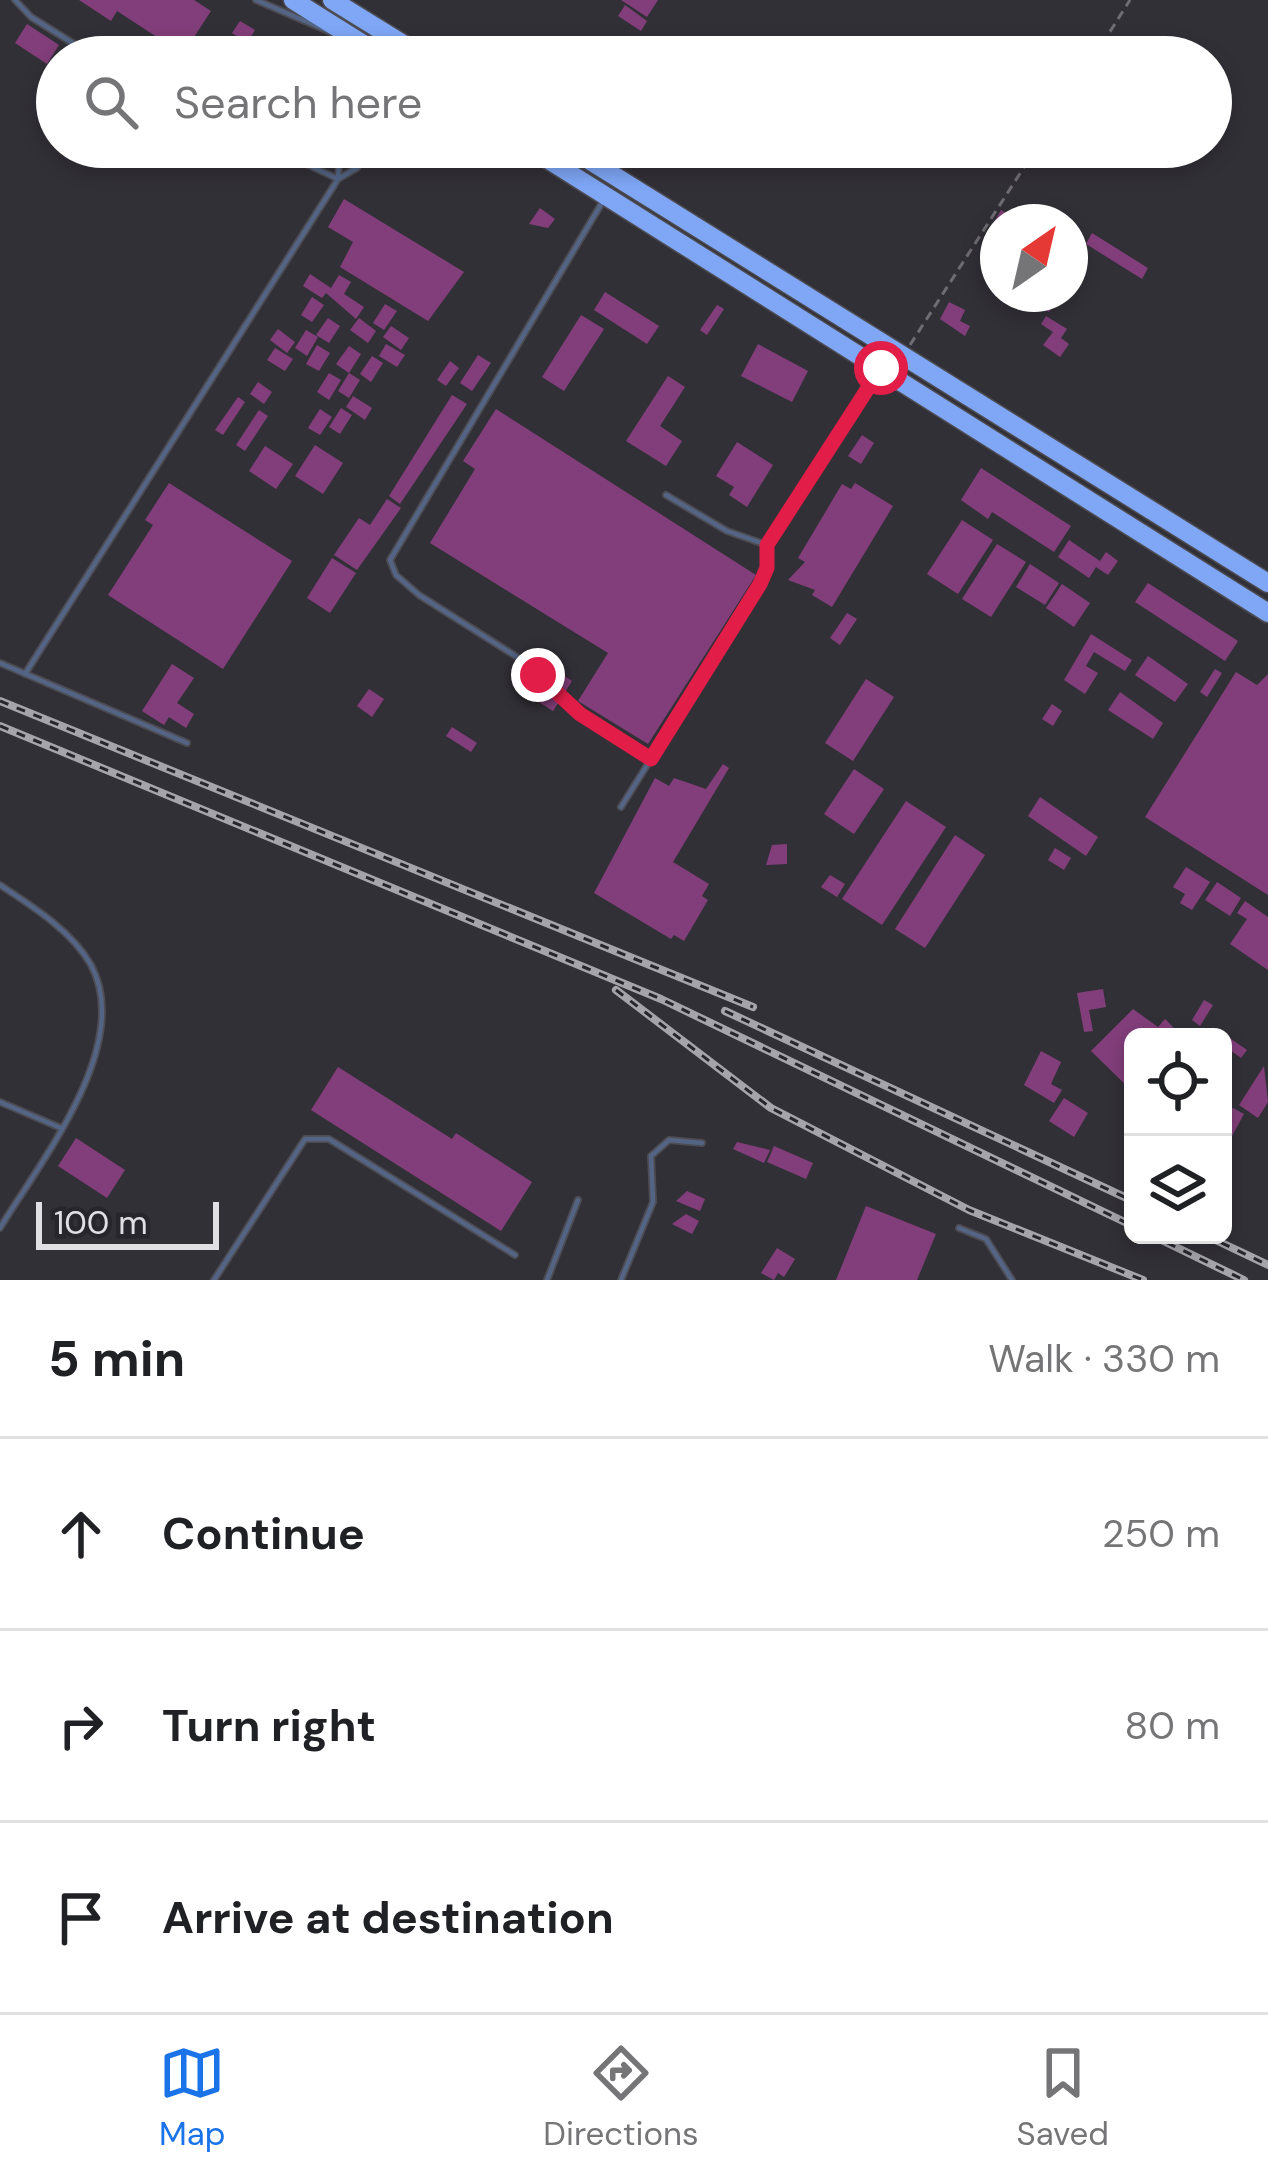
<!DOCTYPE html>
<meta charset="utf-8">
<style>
body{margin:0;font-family:"DM Sans",sans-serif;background:#f6f6f6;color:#202124}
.controls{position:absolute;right:36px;bottom:36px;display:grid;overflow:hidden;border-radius:18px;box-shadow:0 6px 18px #0003}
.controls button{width:108px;height:108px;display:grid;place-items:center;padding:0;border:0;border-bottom:3px solid #e0e0e0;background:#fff;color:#202124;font:60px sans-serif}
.compass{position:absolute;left:980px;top:204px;width:108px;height:108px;border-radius:50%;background:#fff;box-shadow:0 6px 18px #0003;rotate:34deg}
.scale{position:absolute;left:36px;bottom:30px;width:183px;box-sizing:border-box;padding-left:12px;border:6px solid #e0dfe4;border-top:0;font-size:33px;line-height:42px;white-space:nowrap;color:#e0dfe4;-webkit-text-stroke:9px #28262d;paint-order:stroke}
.stop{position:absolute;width:36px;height:36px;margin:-27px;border:9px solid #e11d48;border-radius:50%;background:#fff}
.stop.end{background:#e11d48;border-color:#fff;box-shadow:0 3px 12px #0008}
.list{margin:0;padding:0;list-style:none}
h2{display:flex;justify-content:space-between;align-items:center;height:156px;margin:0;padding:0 48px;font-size:51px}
h2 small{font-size:39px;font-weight:400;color:#757577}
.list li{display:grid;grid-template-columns:78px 1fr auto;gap:36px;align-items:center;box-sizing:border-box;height:192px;padding:0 48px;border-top:3px solid #e0e0e0}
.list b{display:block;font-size:45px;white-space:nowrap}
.list em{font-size:39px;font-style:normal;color:#757577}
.icon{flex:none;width:66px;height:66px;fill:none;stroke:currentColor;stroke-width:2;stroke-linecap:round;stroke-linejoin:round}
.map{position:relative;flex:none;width:1268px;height:1280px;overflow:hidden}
.search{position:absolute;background:#fff;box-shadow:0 6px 18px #0003;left:36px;right:36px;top:36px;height:132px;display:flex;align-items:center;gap:30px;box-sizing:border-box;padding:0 42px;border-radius:66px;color:#757577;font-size:45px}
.sheet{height:732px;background:#fff}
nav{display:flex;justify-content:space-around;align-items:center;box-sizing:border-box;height:168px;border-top:3px solid #e0e0e0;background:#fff;font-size:33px;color:#757577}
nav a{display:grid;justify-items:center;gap:6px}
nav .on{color:#1a73e8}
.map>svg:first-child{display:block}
.building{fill:#823e7a}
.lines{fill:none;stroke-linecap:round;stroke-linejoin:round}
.lane-casing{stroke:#4e4c53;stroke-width:8}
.highway-casing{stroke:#4e4c53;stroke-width:21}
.path{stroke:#6f6d73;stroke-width:3;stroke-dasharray:9 6;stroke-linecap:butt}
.lane{stroke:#536484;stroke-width:4.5}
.highway{stroke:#7fa7f6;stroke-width:18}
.rail-casing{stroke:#a5a4aa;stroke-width:8}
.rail{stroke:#28262d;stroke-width:3;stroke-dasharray:9;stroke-linecap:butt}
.route{stroke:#e11d48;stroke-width:15}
</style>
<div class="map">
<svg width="1268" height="1280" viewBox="0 0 1268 1280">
<rect width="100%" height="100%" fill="#323037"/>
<path class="building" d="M79,0H194L211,11L183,54L117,11L111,21Z
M621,0H658L647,17Z
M625,5L647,21L641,31L618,16Z
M240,21L255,30L247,43L232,33Z
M27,24L59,45L47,64L15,43Z
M344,199L464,272L428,321L340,267L353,242L328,227Z
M540,208L555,219L548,228L529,224Z
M1001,210L1023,222H998V251L983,242Z
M1092,233L1148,268L1142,279L1086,244Z
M310,274L331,288L339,275L351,282L344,294L364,307L356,319L326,293L322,298L303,286Z
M605,292L659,326L647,344L594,310Z
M1015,294H1061L1049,312Z
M312,297L324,305L312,322L301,315Z
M949,302L965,310L960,321L970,326L965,336L940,319Z
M385,304L397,311L384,330L373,323Z
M717,305L724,309L707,335L700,330Z
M581,315L604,329L564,391L542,377Z
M1046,316L1067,329L1061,338L1069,344L1060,357L1043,345L1053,332L1041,324Z
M328,318L340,326L329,343L316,335Z
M359,318L376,331L368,343L350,330Z
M391,326L409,338L401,350L383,337Z
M278,329L295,342L287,353L270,340Z
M306,330L318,337L307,356L295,348Z
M386,344L405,355L397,367L379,356Z
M758,344L808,371L792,402L741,376Z
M317,345L330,353L319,371L306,364Z
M349,346L361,354L349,373L336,364Z
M275,348L293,359L285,371L267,360Z
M478,355L491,363L472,391L460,383Z
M372,356L383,363L371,382L360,374Z
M450,361L459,368L446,386L437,380Z
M329,373L341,380L329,400L317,392Z
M349,373L360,380L349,398L338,391Z
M668,376L685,387L660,426L682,441L666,466L626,441Z
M258,382L272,392L264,404L250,394Z
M452,395L467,404L400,504L389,496Z
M353,396L372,408L365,420L346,407Z
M238,397L245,402L223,435L215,430Z
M341,408L352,415L340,434L329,427Z
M320,409L332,417L320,435L308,428Z
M496,409L756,575L648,744L578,701L608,653L430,543L475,469L463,461Z
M259,410L268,416L245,451L236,445Z
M862,435L874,443L861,464L848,456Z
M737,442L773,465L747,507L729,495L734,487L716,476Z
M315,445L343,463L323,494L295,476Z
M265,446L293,464L276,489L249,471Z
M981,468L1071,526L1054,552L992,512L988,519L961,500Z
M169,483L292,561L223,669L108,595L153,525L145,520Z
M855,483L893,506L832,607L812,595L815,590L788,580L805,562L798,558L842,484L851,489Z
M387,499L401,508L357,570L334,555L359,518L370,525Z
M962,520L993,540L958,594L927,574Z
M1069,540L1100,561L1106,552L1118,561L1108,575L1096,567L1089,578L1058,557Z
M997,544L1026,562L991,617L962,599Z
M332,558L356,573L330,613L307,598Z
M1030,564L1059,583L1045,605L1016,587Z
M1148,583L1238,641L1225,661L1135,602Z
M1062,584L1090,603L1074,627L1046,608Z
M847,613L857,619L840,645L830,638Z
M1091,634L1132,660L1125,671L1094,652L1086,666L1098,673L1085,694L1064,680Z
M531,654L572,681L553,711L512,685Z
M1148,656L1188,684L1175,702L1135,675Z
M172,664L194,678L177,703L194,714L186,728L169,717L164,725L142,711Z
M1215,669L1222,673L1207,697L1200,692Z
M1236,672L1257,685L1268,674V895L1145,817Z
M866,679L894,697L853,761L825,743Z
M369,689L384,699L372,717L357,706Z
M1120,692L1163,723L1153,739L1108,710Z
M1052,704L1062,711L1053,726L1042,719Z
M452,727L477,743L471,752L446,736Z
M723,764L729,768L673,862L709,884L702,896L708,900L684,941L674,935L671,939L594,893L655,778L669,786L674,778L706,789Z
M854,769L884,789L854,834L824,814Z
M1040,797L1098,837L1086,856L1028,816Z
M906,801L946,827L882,925L842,899Z
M955,835L985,855L925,948L895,929Z
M787,844V864L766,865L772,845Z
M1055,848L1071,858L1064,870L1048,860Z
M1186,867L1210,882L1192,910L1180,903L1185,894L1173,887Z
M830,875L845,884L837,897L821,887Z
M1217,882L1241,898L1230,916L1205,900Z
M1245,901L1268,917V970L1230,944L1247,919L1237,913Z
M1103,989L1106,1007L1089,1010L1093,1031L1084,1032L1077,993Z
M1204,1000L1213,1005L1200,1026L1192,1020Z
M1133,1009L1158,1027L1165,1019L1183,1037H1133V1092L1091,1051Z
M1218,1030L1247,1050L1241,1058L1223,1045V1037H1213Z
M1041,1051L1061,1062L1051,1084L1062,1090L1054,1103L1024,1085Z
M1264,1066L1268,1102L1258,1118L1239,1105Z
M338,1067L452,1139L456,1133L532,1182L501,1231L311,1110Z
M1064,1098L1088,1113L1074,1137L1049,1121Z
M1233,1108L1244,1114L1226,1147L1223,1113Z
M76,1138L125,1170L107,1198L58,1166Z
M737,1142L770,1150L764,1163L733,1149Z
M774,1146L813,1163L806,1179L767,1162Z
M687,1191L705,1199L700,1211L676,1201Z
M866,1206L936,1234L917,1280H836Z
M686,1214L699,1221L692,1234L672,1224Z
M777,1248L795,1259L784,1277L778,1273L774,1280L761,1273Z"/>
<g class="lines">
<g class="lane-casing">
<path id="lane" d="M15,0L31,17L95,57
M256,0L333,33
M241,147L269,164L304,163L338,179
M338,179L340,147
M603,201L390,560L396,575L419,595L517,657L580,714L651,759
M666,495L727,531L767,545
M0,663L187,743
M25,674L338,179L357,168L371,147
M621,807L760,584L768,569L767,545L878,373
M0,885C32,906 72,931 91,965C134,1045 40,1162 0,1228
M0,1102L61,1128
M959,1228L986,1239L1012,1280
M214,1280L305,1139H329L515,1255
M547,1280L578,1200
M621,1280L653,1202L651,1156L669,1140L702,1143"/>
</g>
<g class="highway-casing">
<path id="highway" d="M293,0L384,57
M332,0L424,57
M528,147L1268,613
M568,147L1268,583"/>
</g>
<path class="path" d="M1094,57L1130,0
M910,345L1037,147"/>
<use href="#lane" class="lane"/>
<use href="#highway" class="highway"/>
<g class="rail-casing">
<path id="rail" d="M0,701L753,1007
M0,726L661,999L1133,1226
M616,990L771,1108L969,1210L1143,1280
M725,1011L1133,1201
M1151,1235L1244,1280
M1205,1235L1268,1265"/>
</g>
<use href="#rail" class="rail"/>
</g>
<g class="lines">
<path class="route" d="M538,675L580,714L651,759L760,584L767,568V545L881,368"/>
</g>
</svg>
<div class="controls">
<button><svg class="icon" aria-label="locate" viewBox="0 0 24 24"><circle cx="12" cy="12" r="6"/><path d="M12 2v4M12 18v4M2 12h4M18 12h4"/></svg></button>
<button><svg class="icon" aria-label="layers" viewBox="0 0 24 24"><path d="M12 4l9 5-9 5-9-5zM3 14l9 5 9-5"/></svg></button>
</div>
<svg class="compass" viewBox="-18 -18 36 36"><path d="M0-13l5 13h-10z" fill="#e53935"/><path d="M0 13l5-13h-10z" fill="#757577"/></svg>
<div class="scale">100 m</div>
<div class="stop" style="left:881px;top:368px"></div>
<div class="stop end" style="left:538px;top:675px"></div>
<div class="search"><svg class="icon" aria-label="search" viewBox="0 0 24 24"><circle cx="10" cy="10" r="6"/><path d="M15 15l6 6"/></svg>Search here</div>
</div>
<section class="sheet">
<h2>5 min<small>Walk · 330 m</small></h2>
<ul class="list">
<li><svg class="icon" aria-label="ahead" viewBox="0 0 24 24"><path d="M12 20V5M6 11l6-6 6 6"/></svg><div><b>Continue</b></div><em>250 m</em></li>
<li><svg class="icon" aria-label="right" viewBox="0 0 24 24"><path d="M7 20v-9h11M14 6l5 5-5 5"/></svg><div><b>Turn right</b></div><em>80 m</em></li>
<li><svg class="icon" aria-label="arrive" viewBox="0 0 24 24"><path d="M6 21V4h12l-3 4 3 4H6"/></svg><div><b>Arrive at destination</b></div></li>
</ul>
</section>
<nav>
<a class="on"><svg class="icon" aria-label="map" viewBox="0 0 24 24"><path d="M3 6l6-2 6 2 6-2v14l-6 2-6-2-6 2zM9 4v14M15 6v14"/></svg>Map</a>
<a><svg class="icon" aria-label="directions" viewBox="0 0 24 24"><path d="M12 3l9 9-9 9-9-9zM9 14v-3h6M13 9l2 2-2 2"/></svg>Directions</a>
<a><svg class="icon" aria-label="saved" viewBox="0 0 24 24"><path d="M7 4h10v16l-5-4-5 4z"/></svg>Saved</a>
</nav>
